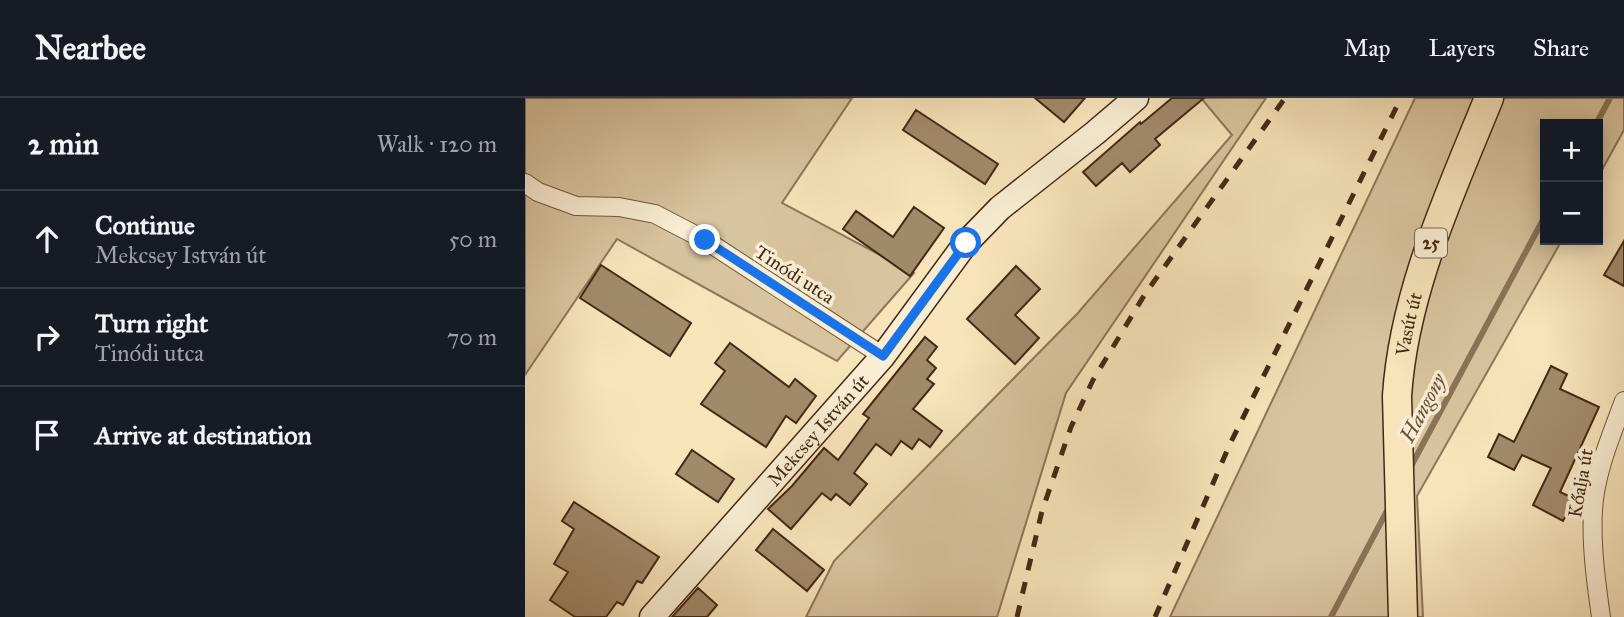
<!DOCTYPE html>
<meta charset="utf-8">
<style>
body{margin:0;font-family:"IM FELL Great Primer",serif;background:#20242c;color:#f1f3f6}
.controls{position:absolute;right:21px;top:21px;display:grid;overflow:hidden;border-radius:0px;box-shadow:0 4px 18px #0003}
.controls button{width:63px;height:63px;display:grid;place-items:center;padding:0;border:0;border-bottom:2px solid #363941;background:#171b24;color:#f1f3f6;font:35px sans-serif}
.stop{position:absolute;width:21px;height:21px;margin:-16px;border:5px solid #1a73e8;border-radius:50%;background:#fff}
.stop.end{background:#1a73e8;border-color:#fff;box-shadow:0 2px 7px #0008}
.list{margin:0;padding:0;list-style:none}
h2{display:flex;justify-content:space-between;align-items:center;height:91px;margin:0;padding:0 28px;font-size:30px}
h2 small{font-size:23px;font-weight:400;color:#9ea1a6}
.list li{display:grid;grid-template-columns:46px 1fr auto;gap:21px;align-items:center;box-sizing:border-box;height:98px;padding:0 28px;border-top:2px solid #363941}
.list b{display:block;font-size:26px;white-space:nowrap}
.list p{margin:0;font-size:23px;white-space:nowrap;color:#9ea1a6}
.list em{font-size:23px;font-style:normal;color:#9ea1a6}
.icon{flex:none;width:38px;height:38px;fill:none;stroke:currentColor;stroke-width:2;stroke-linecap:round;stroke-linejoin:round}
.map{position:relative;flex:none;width:1099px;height:519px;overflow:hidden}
header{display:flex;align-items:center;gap:42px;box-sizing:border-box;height:98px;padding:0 35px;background:#171b24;border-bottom:2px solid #363941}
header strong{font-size:33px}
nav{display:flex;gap:38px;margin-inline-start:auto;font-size:24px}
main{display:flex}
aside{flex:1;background:#171b24}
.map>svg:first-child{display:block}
.green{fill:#d8c49e;stroke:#8e7658;stroke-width:2}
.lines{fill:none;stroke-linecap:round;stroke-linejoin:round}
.stream{stroke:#8a7356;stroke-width:6}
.building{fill:#a18a6a;stroke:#432913;stroke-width:2}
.street-casing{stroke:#70583d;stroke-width:20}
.secondary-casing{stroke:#432913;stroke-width:27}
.primary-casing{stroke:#432913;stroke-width:31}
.street{stroke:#faedd3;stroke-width:18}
.secondary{stroke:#faedd3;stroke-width:24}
.primary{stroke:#f7e4bb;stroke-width:28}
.rail{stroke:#432913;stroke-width:5;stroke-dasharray:12 12;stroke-linecap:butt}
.route{stroke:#1a73e8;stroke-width:9}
.labels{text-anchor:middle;stroke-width:7;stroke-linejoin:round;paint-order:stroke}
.shield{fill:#faedd3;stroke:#7a644d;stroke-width:2}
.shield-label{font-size:18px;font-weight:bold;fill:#432913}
.street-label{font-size:19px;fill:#432913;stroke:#faedd3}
.water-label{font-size:21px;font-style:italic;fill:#674e34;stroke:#faedd3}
</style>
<header>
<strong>Nearbee</strong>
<nav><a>Map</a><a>Layers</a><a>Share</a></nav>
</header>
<main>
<aside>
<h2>2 min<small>Walk · 120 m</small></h2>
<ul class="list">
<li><svg class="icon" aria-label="ahead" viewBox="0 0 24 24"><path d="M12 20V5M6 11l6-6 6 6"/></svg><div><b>Continue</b><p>Mekcsey István út</p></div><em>50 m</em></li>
<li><svg class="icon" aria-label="right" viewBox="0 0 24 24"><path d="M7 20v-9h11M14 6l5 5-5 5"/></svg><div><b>Turn right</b><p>Tinódi utca</p></div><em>70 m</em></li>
<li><svg class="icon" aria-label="arrive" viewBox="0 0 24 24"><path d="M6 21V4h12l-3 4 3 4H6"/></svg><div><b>Arrive at destination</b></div></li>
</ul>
</aside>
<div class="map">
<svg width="1099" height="519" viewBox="0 0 1099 519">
<rect width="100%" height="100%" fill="#f7e4bb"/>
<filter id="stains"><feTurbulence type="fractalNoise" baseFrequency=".00286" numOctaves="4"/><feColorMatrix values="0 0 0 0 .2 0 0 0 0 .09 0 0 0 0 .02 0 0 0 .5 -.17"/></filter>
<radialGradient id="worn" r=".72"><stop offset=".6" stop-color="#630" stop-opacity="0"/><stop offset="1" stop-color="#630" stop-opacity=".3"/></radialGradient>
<path class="green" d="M0,0H327L257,105L389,175L312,263L92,141L0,277Z
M676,0H741L541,295L472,519H281L309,463L552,216L707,37Z
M890,0H1099V32L1073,79V26H1020V142H1037L892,398L898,519H645Z"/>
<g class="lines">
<path class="stream" d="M1071,26L1085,0
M884,372L1020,118
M806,519L864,409"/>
</g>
<path class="building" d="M510,0H560L539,24Z
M647,0H679L630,41L635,47L605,74L597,65L571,88L558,74L615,24L616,26Z
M391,12L473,66L460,86L378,32Z
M389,109L419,130L385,178L318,131L331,113L368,139Z
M1099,143V188L1079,177Z
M76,167L166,225L145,258L55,200Z
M491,168L515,191L490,217L514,240L490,266L442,221Z
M400,239L412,249L402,262L411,270L402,281L409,286L388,311L417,333L405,349L394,341L387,351L376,343L366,357L351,346L329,375L342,386L325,407L311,396L306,402L297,395L266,431L243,411L267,388L299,350L313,362L344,320L338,316Z
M205,245L264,289L270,281L291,298L271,325L261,318L241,349L176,306L200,273L190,265Z
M1026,268L1042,276L1035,291L1074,309L1035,394L1050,401L1038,423L1008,407L1026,370L997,357L989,372L963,359L974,336L989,344Z
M167,352L209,381L193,404L151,376Z
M49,404L134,459L117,485L112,483L98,507L92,504L81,519H50L25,502L43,474L29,466L49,431L37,423Z
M248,431L299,472L282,493L231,452Z
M173,490L192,507L182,519H147Z"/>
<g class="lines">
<g class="street-casing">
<path id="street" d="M0,85L13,94L51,108L94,109L130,116L180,142L358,258
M1076,519C1071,484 1066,447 1068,412C1070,375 1086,338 1099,303"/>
</g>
<g class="secondary-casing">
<g id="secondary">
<path id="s1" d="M127,519L358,258L441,145L475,110L570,35L611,0"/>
</g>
</g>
<g class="primary-casing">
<g id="primary">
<path id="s2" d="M878,519L872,298C879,193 925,96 964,0"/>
</g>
</g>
<use href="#street" class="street"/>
<use href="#secondary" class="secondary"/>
<use href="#primary" class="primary"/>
<path class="rail" d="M492,519L517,413L546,329L568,282L620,196L760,0
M630,519L705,346L876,0"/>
</g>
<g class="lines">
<path class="route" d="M180,142L358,258L441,145"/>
</g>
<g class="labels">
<rect class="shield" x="890" y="130.5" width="32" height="29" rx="5"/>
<g class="shield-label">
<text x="906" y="151">25</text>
</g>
<g class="street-label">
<text transform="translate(270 176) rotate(33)" y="7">Tinódi utca</text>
<text dy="7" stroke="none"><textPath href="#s2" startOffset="294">Vasút út</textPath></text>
<text dy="7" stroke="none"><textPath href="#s1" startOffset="250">Mekcsey István út</textPath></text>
<text transform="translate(1055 385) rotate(-80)" y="7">Kőalja út</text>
</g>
<g class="water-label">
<text transform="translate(898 310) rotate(-62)" y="7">Hangony</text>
</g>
</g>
<rect width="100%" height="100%" filter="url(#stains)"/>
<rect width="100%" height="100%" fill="url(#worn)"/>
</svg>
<div class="controls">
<button>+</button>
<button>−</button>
</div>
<div class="stop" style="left:441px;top:145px"></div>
<div class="stop end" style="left:180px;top:142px"></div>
</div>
</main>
